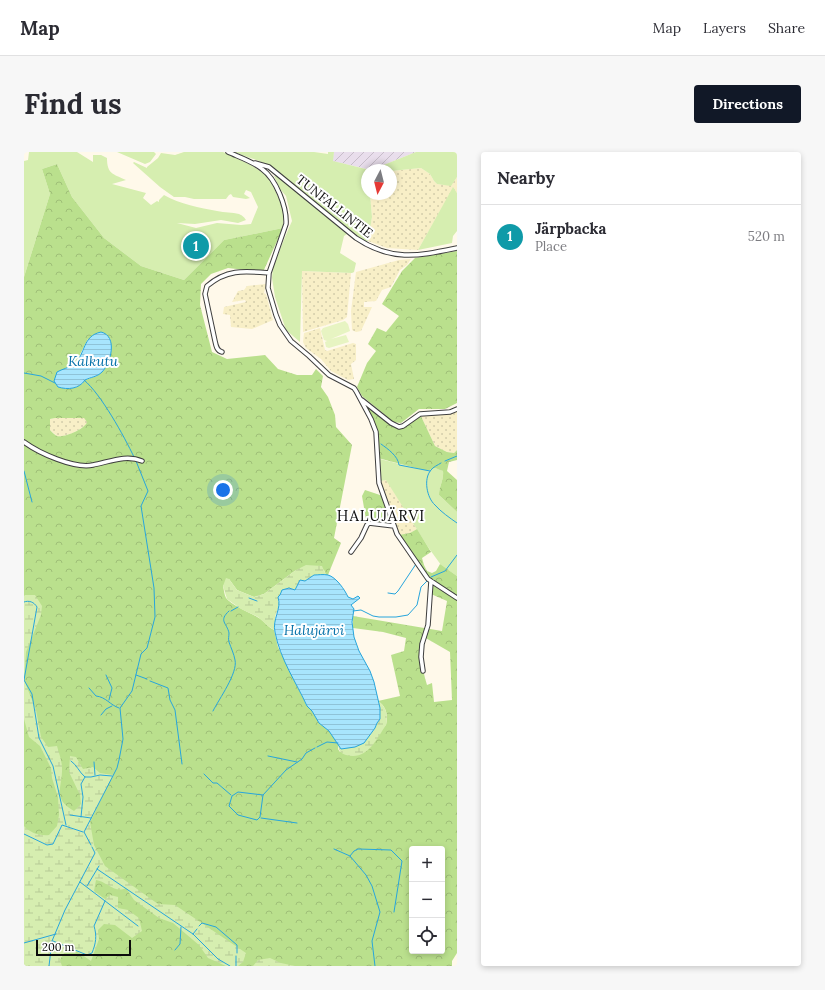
<!DOCTYPE html>
<meta charset="utf-8">
<style>
body{margin:0;font-family:Lora,serif;background:#f7f7f7;color:#2b2b33}
.controls{position:absolute;right:12px;bottom:12px;display:grid;overflow:hidden;border-radius:4px;box-shadow:0 2px 6px #0003}
.controls button{width:36px;height:36px;display:grid;place-items:center;padding:0;border:0;border-bottom:1px solid #e1e1e2;background:#fff;color:#2b2b33;font:20px sans-serif}
.compass{position:absolute;left:337px;top:12px;width:36px;height:36px;border-radius:50%;background:#fff;box-shadow:0 2px 6px #0003;rotate:187deg}
.scale{position:absolute;left:12px;bottom:10px;width:95px;box-sizing:border-box;padding-left:4px;border:2px solid #0c0c0c;border-top:0;font-size:11px;line-height:14px;white-space:nowrap;color:#0c0c0c;-webkit-text-stroke:3px #fff;paint-order:stroke}
.you{position:absolute;left:199px;top:338px;width:14px;height:14px;margin:-10px;border:3px solid #fff;border-radius:50%;background:#1a73e8;box-shadow:0 0 0 6px #1a73e833}
.badge{display:grid;place-items:center;width:26px;height:26px;border-radius:50%;background:#111827;color:#fff;font-size:13px;font-weight:700}
.pin{position:absolute;translate:-50% -50%;border:2px solid #fff;box-shadow:0 1px 4px #0006}
.list{margin:0;padding:0;list-style:none}
h2{display:flex;justify-content:space-between;align-items:center;height:52px;margin:0;padding:0 16px;font-size:17px}
h2 small{font-size:13px;font-weight:400;color:#7c7c81}
.list li{display:grid;grid-template-columns:26px 1fr auto;gap:12px;align-items:center;box-sizing:border-box;height:64px;padding:0 16px;border-top:1px solid #e1e1e2}
.list b{display:block;font-size:15px;white-space:nowrap}
.list p{margin:0;font-size:13px;white-space:nowrap;color:#7c7c81}
.list em{font-size:13px;font-style:normal;color:#7c7c81}
.icon{flex:none;width:22px;height:22px;fill:none;stroke:currentColor;stroke-width:2;stroke-linecap:round;stroke-linejoin:round}
.map{position:relative;flex:none;width:433px;height:814px;overflow:hidden;border-radius:4px}
header{display:flex;align-items:center;gap:24px;box-sizing:border-box;height:56px;padding:0 20px;background:#fff;border-bottom:1px solid #e1e1e2}
header strong{font-size:19px}
nav{display:flex;gap:22px;margin-inline-start:auto;font-size:14px}
.intro{display:flex;align-items:center;justify-content:space-between;box-sizing:border-box;height:96px;padding:0 24px}
h1{margin:0;font-size:28px}
.button{padding:10px 18px;border-radius:4px;background:#111827;color:#fff;font-size:14px;font-weight:700}
main{display:flex;gap:24px;padding:0 24px}
aside{flex:1;background:#fff;border-radius:4px;box-shadow:0 2px 6px #0003}
.map>svg:first-child{display:block}
.industrial{fill:url(#industrial-furrows)}
.farmland{fill:url(#farmland-dots)}
.grass{fill:#d6eeb0}
.forest{fill:url(#forest-crowns);fill-rule:evenodd}
.wetland{fill:url(#wetland-marsh)}
.pitch{fill:#e7f4c2}
.water{fill:url(#water-rules);stroke:#27a5dc}
.lines{fill:none;stroke-linecap:round;stroke-linejoin:round}
.stream{stroke:#27a5dc;stroke-width:1}
.minor-casing{stroke:#3f3f3f;stroke-width:5.5}
.minor{stroke:#fff;stroke-width:3.5}
.labels{text-anchor:middle;stroke-width:4;stroke-linejoin:round;paint-order:stroke}
.street-label{font-size:13px;fill:#0c0c0c;stroke:#fff}
.water-label{font-size:14px;font-style:italic;fill:#0873aa;stroke:#fff}
.quarter-label{font-size:15px;letter-spacing:1px;fill:#0c0c0c;stroke:#fff}
</style>
<header>
<strong>Map</strong>
<nav><a>Map</a><a>Layers</a><a>Share</a></nav>
</header>
<div class="intro"><h1>Find us</h1><a class="button">Directions</a></div>
<main>
<div class="map">
<svg width="433" height="814" viewBox="0 0 433 814">
<defs>
<pattern id="industrial-furrows" width="10" height="10" patternUnits="userSpaceOnUse"><rect width="10" height="10" fill="#e9deec"/><path d="M-1 1l2-2M0 10L10 0M9 11l2-2" fill="none" stroke="#c7bdc9"/></pattern>
<pattern id="farmland-dots" width="8" height="8" patternUnits="userSpaceOnUse"><rect width="8" height="8" fill="#f8efc7"/><path d="M2 2h.1M6 6h.1" fill="none" stroke="#d3ccaa" stroke-width="1.8" stroke-linecap="round"/></pattern>
<pattern id="forest-crowns" width="20" height="18" patternUnits="userSpaceOnUse"><rect width="20" height="18" fill="#bae08d"/><path d="M2 6a3 3 0 1 1 6 0M12 15a3 3 0 1 1 6 0" fill="none" stroke="#9fbf78"/></pattern>
<pattern id="wetland-marsh" width="20" height="14" patternUnits="userSpaceOnUse"><rect width="20" height="14" fill="#d6eeb0"/><path d="M1 5h8M5 5V1M11 12h8M15 12V8" fill="none" stroke="#b6cb96"/></pattern>
<pattern id="water-rules" width="6" height="5" patternUnits="userSpaceOnUse"><rect width="6" height="5" fill="#a8e5fd"/><path d="M0 2.5h6" fill="none" stroke="#8fc3d8"/></pattern>
</defs>
<rect width="100%" height="100%" fill="#fff9ea"/>
<path class="industrial" d="M310,0H392L347,18L308,9Z"/>
<path class="farmland" d="M397,16L406,22L410,29L413,32L427,33L433,25V41L429,36L394,98L363,96L344,89L348,65L346,42H367V19Z
M387,107L383,113L376,118L367,135L358,138L352,149L340,150V155H348L337,179L332,180L328,178L327,159L332,120L375,108Z
M278,119L327,121L323,165L319,168L279,180Z
M242,132L240,141L242,142L249,168L228,177L207,175L206,163L199,162L200,155L222,150L221,148L208,150L214,139L220,138L223,134Z
M296,176L301,198L303,199L329,191L332,192V208L327,212L330,227L324,228L307,219L297,207L282,196L279,190L280,181Z
M433,257V298L430,301L423,300L411,294L396,262L420,261Z
M31,266H60L64,270L61,274L49,281L39,284H33L26,278V267Z
M362,327L393,377L386,381L375,383L355,331Z"/>
<path class="grass" d="M5,0H53L69,10V3H77L83,6C83,22 89,22 102,28L88,32L122,41L119,46L127,53L133,49L135,50V48L140,43C156,52 176,56 193,59C201,61 208,60 215,62C219,64 220,65 222,68L214,71L197,68L171,72L153,71L172,76L193,71L217,73L227,72L234,55L227,40L222,38L220,42L226,46L222,47L209,45L207,42L205,43L202,47H170L161,45H150L136,35L109,11L110,10L123,16V15L134,6L137,1L151,3L160,0H199L227,13L244,24L251,38L259,57L260,63L259,76L200,88L160,128L117,114L80,86L48,45L33,12L18,17L26,42L0,125V9L4,8Z
M93,0H130L132,2L126,10L121,12Z
M210,0H290L304,2V0H310L309,9L346,18H343V42H346L348,65L344,89H339L334,86L247,14C235,8 222,5 210,0Z
M392,0H433V25L427,34L413,32L410,29L406,22L397,16L367,19L347,18Z
M250,24L255,25L323,82L320,84L316,101L332,111L330,120L328,121L278,119L276,190L262,178L251,145L248,126L249,115L261,85L268,69L262,44L256,37Z
M429,35L433,41V79L429,84L428,91L394,98Z
M356,307L403,319L411,316L419,319C420,328 415,334 415,343L433,360V424L417,413L404,395L362,328L357,329Z"/>
<path class="forest" d="M33,12L48,45L80,86L117,114L160,128L200,88L259,76L239,120L204,116L187,122L177,132L176,153L188,200L203,207L241,203L254,217L273,223H288L292,217L299,224L297,235L304,245L311,263L312,275L328,293L310,386L317,391L304,423H302L300,418H272L240,442L230,445L213,438L205,427L199,434C200,438 200,442 202,446C207,453 227,461 235,466C241,470 244,475 250,478L254,495L276,540L283,554L288,559L295,571L305,579L314,591V597L316,600L362,573C364,564 363,555 354,549L376,544L367,503L380,499L382,486L359,480L329,476V464L418,479L423,449L407,442L408,432L433,448V801L428,809V814H0V125L26,42L18,17ZM86,186L87,196L80,218L73,224L61,228C55,237 44,238 34,235L42,216L51,212L64,187ZM31,266H60L63,270C62,276 41,286 33,284C31,283 28,280 26,278V267ZM400,485L426,500L428,548L410,550L408,531L403,533C398,518 396,501 400,485ZM388,697H418V799H388Z
M433,99V251L421,257H395L377,271L368,270L360,262L338,244L333,235L343,211L352,199L344,192L353,176L362,180L375,164L358,152L378,119L391,106Z
M337,248L375,275L396,262L411,294L423,300L430,301L433,298V308L425,310L423,319L433,328V360L415,343C415,334 420,328 419,319L411,316L403,319L354,306L352,280Z
M341,338L359,344L370,374L349,371L343,373L338,344Z
M393,377L407,400L398,406L400,413L403,419L408,421L412,419L416,412L433,424V445L408,428L398,417L375,383L386,381Z"/>
<path class="wetland" d="M282,413L298,414L302,423H290L281,429L275,431L271,438C261,435 259,439 254,447C258,454 251,460 251,467C251,471 251,474 250,478L244,474L234,465L217,457L203,447L199,434L202,426L205,427L213,438L230,445L240,442L272,418Z
M1,443H11L18,454L17,463L2,500L0,528L12,558L17,585L24,595L33,594C35,601 38,609 38,616C39,635 27,646 50,659L57,652L56,643L45,620L46,604L52,605L59,617L69,615L76,621L89,623L66,670L70,693L81,714L134,752L151,753L222,801L219,810L214,814H202L184,806L175,793L149,771L135,766L110,748L102,736C91,742 82,729 72,728L70,739L81,747L86,743L94,745V756L104,758L115,766L118,779L108,786L91,773L80,772L74,778L75,787L67,809L54,800L42,798L36,808L38,814H0V674C6,681 16,684 25,683L33,674L35,663L34,645L28,626L27,616L16,594L5,585L0,567V444Z
M354,549C363,555 364,564 362,573C352,588 343,609 322,603C316,601 314,597 314,591L319,597L331,595L340,591L351,576L356,565Z
M246,806L257,811L271,814H229L234,808Z"/>
<path class="pitch" d="M321,169L324,172L326,179L307,187L322,183L325,190L305,196L302,195L301,190L303,189L300,188L297,179L299,176Z"/>
<path class="water" d="M77,180C94,184 87,211 78,220C73,225 67,225 61,228C55,237 44,238 34,235L30,229L33,220C38,217 45,216 50,212C62,202 58,184 77,180Z
M290,423C294,423 299,422 304,423C312,425 321,438 324,445L329,447L334,444L336,446L327,453L330,457L328,470L330,485L335,499L346,519L350,530L356,556V567L353,571L351,576L340,591L331,595L317,597L305,579L295,571L288,559L283,554C272,530 256,507 251,480C248,467 258,457 254,445L256,443L258,438L265,436L271,438L276,428L281,429Z"/>
<g class="lines">
<path class="stream" d="M0,221L17,224L31,231
M60,228C77,242 100,284 110,305
M357,292C364,297 374,304 375,313L406,319
M421,309L433,304
M417,311C414,313 409,315 407,318C399,327 403,346 411,353C417,360 426,366 433,371
M0,319L8,350
M407,425L421,419L433,403
M364,441L371,442L374,439L392,412
M225,446L233,449
M0,450C5,448 10,450 13,455L0,528L8,542L15,586L29,614L42,673
M207,459L214,455
M329,459L337,458L349,464L355,465H372L384,463L393,453L397,435L403,429
M82,523L88,536L85,548
M112,523L123,527
M126,529L144,536L146,548L151,558L158,612
M65,536L72,544C82,545 86,553 95,556
M189,559C195,547 214,521 211,508C210,502 207,496 205,490C204,487 205,484 205,481C203,471 194,469 205,459
M77,563L82,557L88,554
M293,595L303,590L314,591
M244,604L273,610
M47,609C53,613 55,620 61,625H67L76,623L88,624
M70,610L71,623
M180,622L189,631H193L207,643
M239,643L214,640L208,644L205,654L214,663L233,668L236,665L239,643L262,618L278,607L282,601L291,596
M46,663L67,666
M57,665L59,645L57,632L61,625
M237,666L273,671
M0,682L23,693L29,692L38,673L59,680
M67,693L60,680L93,616L95,608L99,587L96,556L108,539L117,502L123,496L131,465L130,436L117,354L124,339L112,309
M310,697L326,704L342,723L348,734L356,760L348,789L351,814
M326,704L330,699L334,697L367,698L378,709L370,760
M73,717L169,782L194,807L206,814
M56,730L114,774
M63,734L75,714
M175,774L178,771L192,775L213,793V801
M169,782L173,777
M29,789L63,803L68,801C72,791 73,784 70,774L81,749
M0,791L32,782
M151,798L156,792L157,775
M25,814L28,789L41,758L71,701L68,695
M212,814V804"/>
<g class="minor-casing">
<path id="minor" d="M204,0C215,5 228,9 238,17C252,27 263,55 262,72L245,121L244,136L252,163L256,173L267,189L285,204L305,223L330,236L332,239L347,267L352,280L355,331L373,382L404,427L433,446
M231,11L245,15L332,86C368,110 394,104 433,96
M198,200C193,199 192,194 191,189L181,142L183,134C203,117 220,119 245,121
M338,248L367,271L375,275L379,274L396,262L426,260L433,257
M0,290C15,301 50,317 69,313C85,310 102,302 118,309
M327,400L337,386L343,373L345,371L370,374
M399,519L397,505L398,492L404,473L407,429"/>
</g>
<use href="#minor" class="minor"/>
</g>
<g class="labels">
<g class="street-label">
<text transform="translate(311 54) rotate(38)" y="5">TUNFALLINTIE</text>
</g>
<g class="water-label">
<text x="69" y="214">Kalkutu</text>
<text x="290" y="483">Halujärvi</text>
</g>
<g class="quarter-label">
<text x="357" y="369">HALUJÄRVI</text>
</g>
</g>
</svg>
<div class="controls">
<button>+</button>
<button>−</button>
<button><svg class="icon" aria-label="locate" viewBox="0 0 24 24"><circle cx="12" cy="12" r="6"/><path d="M12 2v4M12 18v4M2 12h4M18 12h4"/></svg></button>
</div>
<svg class="compass" viewBox="-18 -18 36 36"><path d="M0-13l5 13h-10z" fill="#e53935"/><path d="M0 13l5-13h-10z" fill="#7c7c81"/></svg>
<div class="scale">200 m</div>
<div class="you"></div>
<div class="pin badge" style="left:172px;top:94px;background:#0f9aa8">1</div>
</div>
<aside>
<h2>Nearby<small></small></h2>
<ul class="list">
<li><span class="badge" style="background:#0f9aa8">1</span><div><b>Järpbacka</b><p>Place</p></div><em>520 m</em></li>
</ul>
</aside>
</main>
